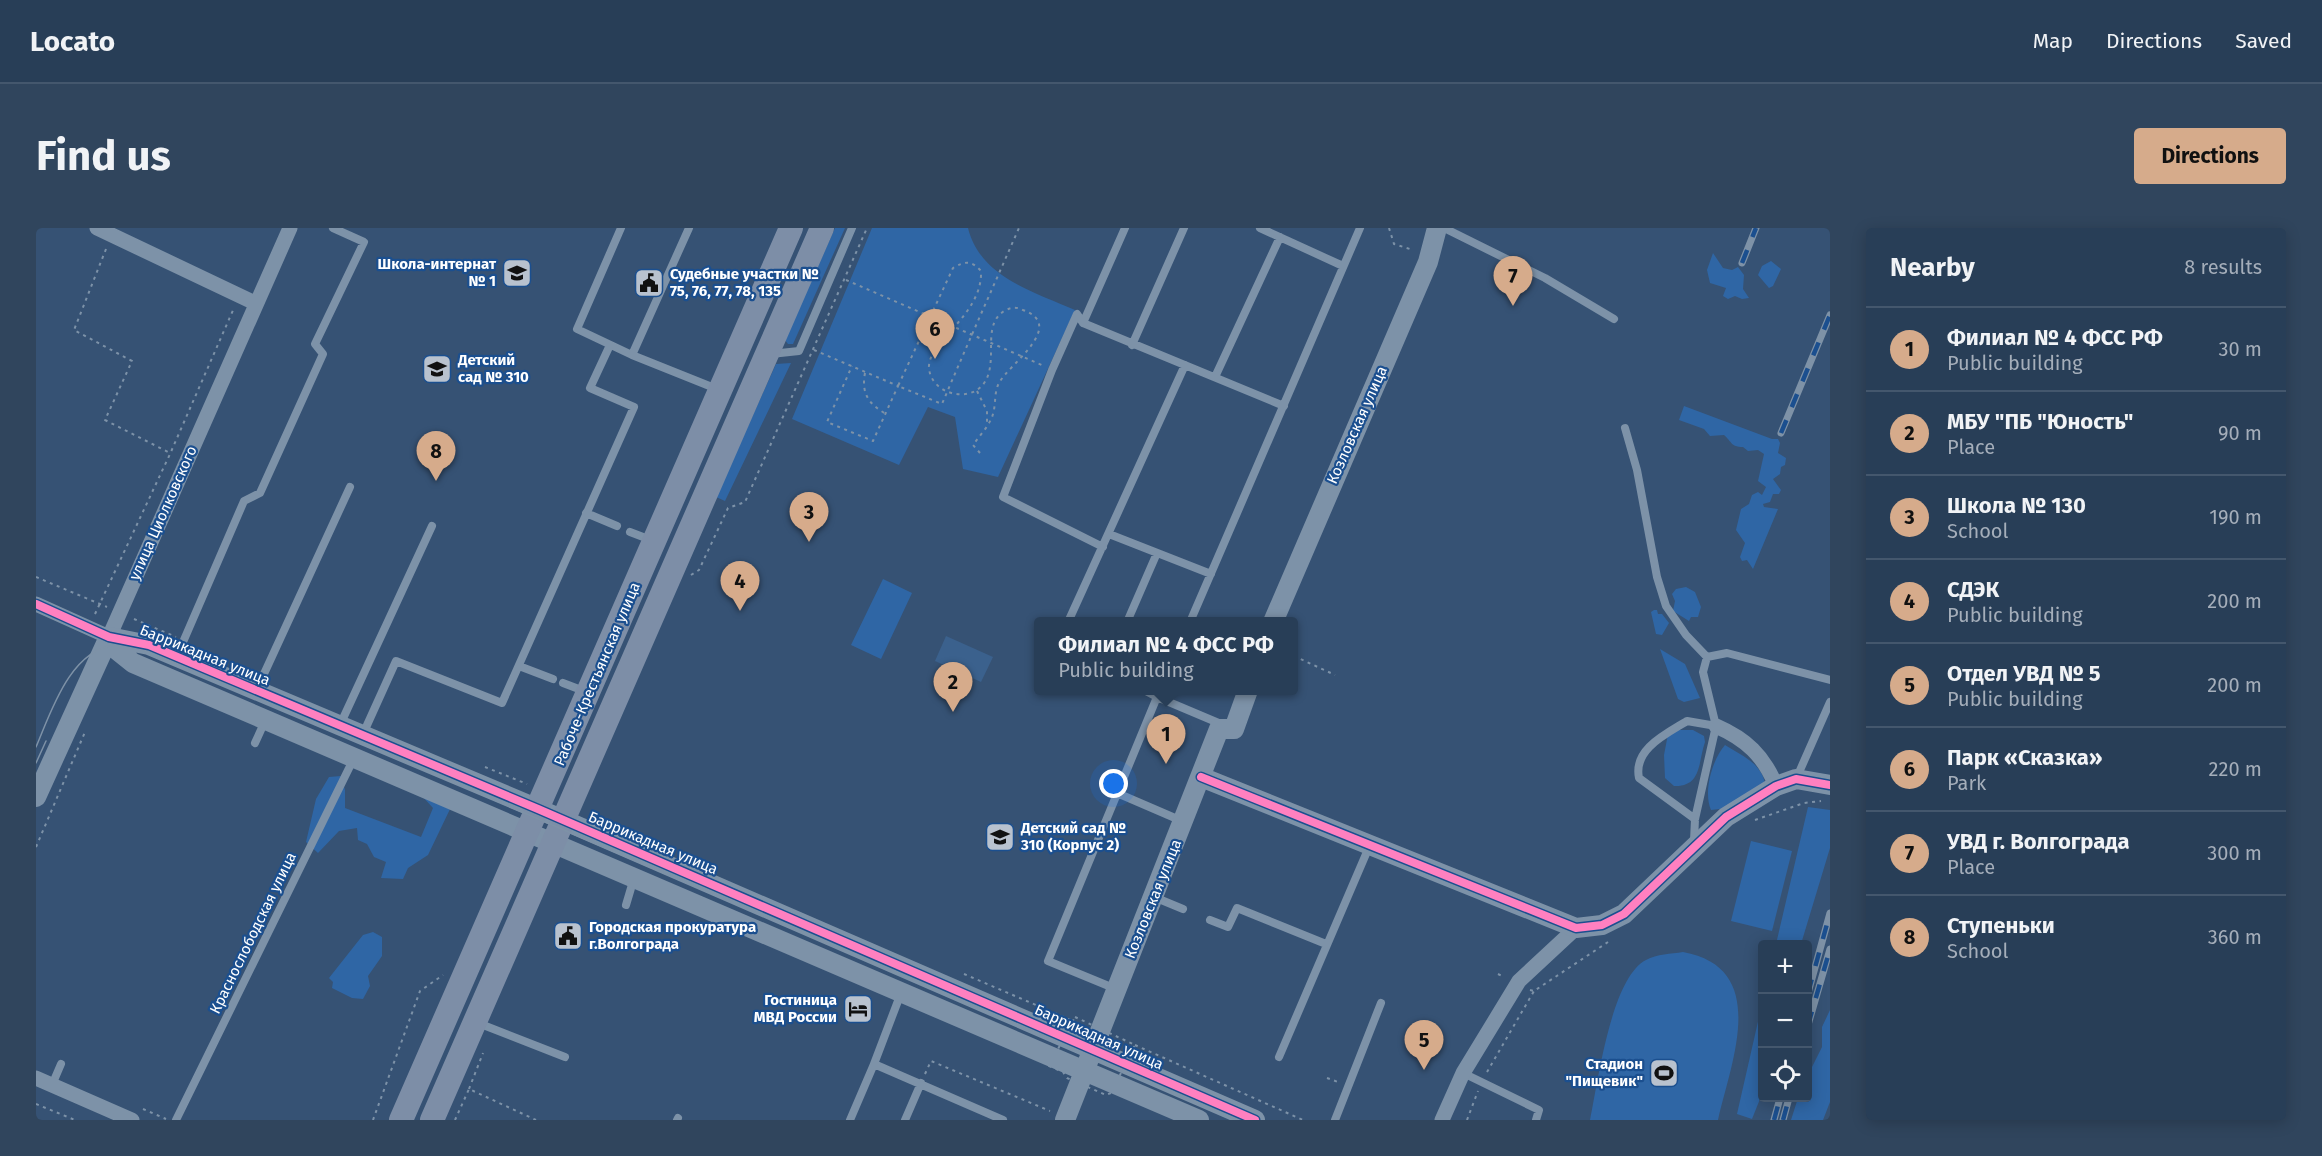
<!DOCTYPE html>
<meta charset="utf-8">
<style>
body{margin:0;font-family:"Fira Sans",sans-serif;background:#30455d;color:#f1f3f6}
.controls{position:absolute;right:18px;bottom:18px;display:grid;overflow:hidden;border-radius:6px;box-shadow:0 3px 15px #0003}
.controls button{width:54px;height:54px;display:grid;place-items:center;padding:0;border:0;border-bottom:2px solid #44576d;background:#283e57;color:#f1f3f6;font:30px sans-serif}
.you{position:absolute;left:1078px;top:556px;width:21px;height:21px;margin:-15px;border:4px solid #fff;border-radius:50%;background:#1a73e8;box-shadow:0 0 0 9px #1a73e833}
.badge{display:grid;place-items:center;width:39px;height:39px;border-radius:50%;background:#d6ab8b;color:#111;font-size:20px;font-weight:700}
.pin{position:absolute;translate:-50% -50px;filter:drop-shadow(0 2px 3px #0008)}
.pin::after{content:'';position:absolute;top:32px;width:21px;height:18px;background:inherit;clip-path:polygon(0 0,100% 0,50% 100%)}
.popup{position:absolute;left:998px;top:389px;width:264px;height:78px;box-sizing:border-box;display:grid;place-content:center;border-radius:6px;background:#283e57;filter:drop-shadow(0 2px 4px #0005);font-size:20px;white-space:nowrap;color:#a5aeba}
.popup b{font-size:22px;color:#f1f3f6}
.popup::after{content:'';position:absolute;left:50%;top:100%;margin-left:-12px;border:12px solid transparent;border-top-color:#283e57}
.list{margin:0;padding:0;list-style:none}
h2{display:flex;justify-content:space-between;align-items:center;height:78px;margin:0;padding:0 24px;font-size:26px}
h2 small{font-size:20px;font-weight:400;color:#a5aeba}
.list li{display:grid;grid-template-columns:39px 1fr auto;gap:18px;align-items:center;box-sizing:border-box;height:84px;padding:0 24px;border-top:2px solid #44576d}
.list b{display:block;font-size:22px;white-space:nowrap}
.list p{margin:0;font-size:20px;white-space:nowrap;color:#a5aeba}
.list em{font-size:20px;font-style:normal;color:#a5aeba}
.icon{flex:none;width:33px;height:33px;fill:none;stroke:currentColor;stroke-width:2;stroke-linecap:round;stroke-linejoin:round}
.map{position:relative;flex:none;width:1794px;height:892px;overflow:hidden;border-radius:6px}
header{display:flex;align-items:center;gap:36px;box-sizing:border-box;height:84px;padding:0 30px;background:#283e57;border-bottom:2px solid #44576d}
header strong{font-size:28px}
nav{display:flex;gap:33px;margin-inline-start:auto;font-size:21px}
.intro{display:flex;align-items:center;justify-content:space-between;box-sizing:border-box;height:144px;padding:0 36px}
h1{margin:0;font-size:42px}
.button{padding:15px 27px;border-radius:6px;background:#d6ab8b;color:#111;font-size:21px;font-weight:700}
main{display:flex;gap:36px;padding:0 36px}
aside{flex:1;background:#283e57;border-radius:6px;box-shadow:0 3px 15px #0003}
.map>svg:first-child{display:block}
.green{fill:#2f66a5}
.water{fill:#3b618d}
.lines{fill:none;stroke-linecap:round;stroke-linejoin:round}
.path{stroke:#7d92a8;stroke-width:2;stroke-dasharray:3 4.5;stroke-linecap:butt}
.service{stroke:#7d92a8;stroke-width:8}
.minor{stroke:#7d92a8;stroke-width:15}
.tertiary{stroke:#7d92a8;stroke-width:20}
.primary{stroke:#7d8ea7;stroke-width:24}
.tram{stroke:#7e92a7;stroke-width:1.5}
.rail-casing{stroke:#7e92a7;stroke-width:7}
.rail{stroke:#1b4f8f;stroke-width:4.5;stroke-dasharray:14;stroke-linecap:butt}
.cycleway-casing{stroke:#1b4f8f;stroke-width:11}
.cycleway{stroke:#ff80c0;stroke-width:8}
.labels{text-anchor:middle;stroke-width:4.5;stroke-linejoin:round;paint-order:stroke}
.poi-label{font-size:15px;font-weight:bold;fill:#fff;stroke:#1b4f8f;text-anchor:start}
.street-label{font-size:15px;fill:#fff;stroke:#1b4f8f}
</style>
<header>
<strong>Locato</strong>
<nav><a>Map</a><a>Directions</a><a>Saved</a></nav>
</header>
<div class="intro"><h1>Find us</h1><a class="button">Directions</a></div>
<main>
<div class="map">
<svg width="1794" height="892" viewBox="0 0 1794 892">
<rect width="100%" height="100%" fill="#365274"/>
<path class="green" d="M799,0H809L757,116H752L749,112Z
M836,0H932C944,49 998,64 1039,82L962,249L927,241L919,189L892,179L863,237L756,191Z
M1677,25L1687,40L1696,42L1702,39L1708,47L1707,61L1713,70L1706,71L1699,68L1692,71L1687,68L1690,60L1674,55L1671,42Z
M1735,33L1745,41L1737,58L1733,60L1722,47L1726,38Z
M755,135L689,273L680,269L740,136Z
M1648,178L1736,211H1742L1744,215L1742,225L1750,230L1749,237L1745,239L1744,246L1737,251L1745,262L1743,266H1737L1734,274L1727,276L1728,279L1742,281L1717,341L1711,332L1706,333L1704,329L1709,315L1700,302L1705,281L1713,276L1716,267L1722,264L1726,267L1730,259L1722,253L1728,226L1722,222L1712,223L1707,219C1695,219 1696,214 1688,207L1674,208L1668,201L1643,192Z
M847,351L876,365L845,431L815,417Z
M1650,359L1659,364L1665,379L1662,389H1655L1653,393L1637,383L1639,373L1636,366L1640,361Z
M1618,382H1621L1622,386H1626L1633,395L1626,407L1620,406L1615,384Z
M1624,421L1649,436L1664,470L1648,474L1642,471Z
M1640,502H1657L1668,508L1669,514C1662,534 1666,559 1638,558L1629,550L1628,527L1632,506Z
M1689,517C1705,527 1725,535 1729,555L1692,580L1675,582C1667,564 1676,532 1689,517Z
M305,548L309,562V580L385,609L397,580L386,568L415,579L392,627L372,640L367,651L345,650L350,634L338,629L331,616L322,612L321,600L303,603L282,625L270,614L280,571L293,549Z
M1772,579L1794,582V620L1765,716H1740Z
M1715,613L1756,623L1736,703L1695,693Z
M337,704L346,709V728L332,748L334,758L327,771L316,770L296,760L297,754L293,750L327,707Z
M1647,724C1735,740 1695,834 1682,892H1554C1562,854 1575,750 1610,732C1621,726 1635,726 1647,724Z
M1726,776V866L1716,891L1701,886Z
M1794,782V874L1787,892H1755L1762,870H1772L1773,845L1786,819V799Z"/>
<path class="water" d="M910,408L957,429L945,454L899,433Z"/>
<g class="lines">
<path class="path" d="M1353,0L1358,16L1377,22
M70,21L38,102L96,133L69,192L134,225
M810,52L1008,138
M778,122L862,158L837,213L791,194L816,138
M829,145C825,166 833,176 850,186
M941,163L951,183V196
M944,225L937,217C944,207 954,197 957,186C960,176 958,164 963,155C973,136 1031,98 987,82C981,79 976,79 970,82C945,95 962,129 950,152C937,177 895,167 893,140C891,114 947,87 945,43C935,32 929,33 917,40L862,158L906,176C931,117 957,59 983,0
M655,347L663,342L692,280L709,274L831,0
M0,349L71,379
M59,386L134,226L198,80
M98,391L140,409
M1258,428L1299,447
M449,539L491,556
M1719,592L1768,575L1785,573
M0,619L49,504
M928,746L1037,793
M1462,746L1468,749
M1494,762L1498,763L1572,714
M1039,789L1099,817L1075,865L1070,867L1031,850L1027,844L1013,838Z
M1099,817L1267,892
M1451,844L1498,763
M889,846L895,833L1014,883
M1291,850L1302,854
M433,861L447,825
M0,876L39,892
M107,881L130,891
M337,892L384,763L407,747
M419,892L433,861L500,892
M1431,892L1442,863"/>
<path class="service" d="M585,0L541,101L596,127L653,0
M1089,0L1047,95L1248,178
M1224,0L1307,38
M1408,0L1509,50L1578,91
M1047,95L1041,86L1016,142L967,269L1067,319
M1096,117L1148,0
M735,126L763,123L816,0
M596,127L681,161
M1179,149L1244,9
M1589,200L1601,242L1621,349L1630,378L1650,407L1671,429L1691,425L1794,452
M550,285L581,298
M594,304L615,312
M1073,306L1175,346
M1032,394L1149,137
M1091,394L1121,325
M1154,394L1324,0
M141,428L208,273L224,265L287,126L279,116L328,14L297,0
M483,438L517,451
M527,455L548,463
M221,461L314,259
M1108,462L1121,469L1124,462
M304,497L396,298
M327,506L360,433L466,475L598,179L554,160L574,117
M219,515L229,493
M1761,549L1794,474
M1081,565L1146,593
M1659,591L1603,550C1597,521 1630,506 1651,493L1680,498
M1658,613L1659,591L1680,498L1667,444L1671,429
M1118,669L1147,681
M590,677L598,650
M1174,692L1192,699L1201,680L1290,716
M1080,761L1012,733L1121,469L1185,496
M442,795L529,829
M1243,829L1333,619
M838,836L865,765
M1427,845L1503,882L1500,892
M16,857L25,836
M140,892L318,530
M641,892L642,890
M814,892L838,836L967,892
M869,892L885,855
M1299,892L1345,775"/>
<path class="minor" d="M61,0L219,75
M0,376L73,409L254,0
M1680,498C1710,511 1728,528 1740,558
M0,850L96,892
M1406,892L1427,845L1483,753L1540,700"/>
<path class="tertiary" d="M1237,394L1392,34L1401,0
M73,409L113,417L502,581L1219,892
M73,409L82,423L97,435L1163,892
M1165,549L1540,700L1566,697L1588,686L1690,589L1740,558L1760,551L1794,557
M0,569L73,409
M1029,892L1183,501H1198L1212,462"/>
<path class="primary" d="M365,892L755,0
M396,892L786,0"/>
<path class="tram" d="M0,519C15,484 34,422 79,417C92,416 110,424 124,428L1201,892
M0,535L10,513"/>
<g class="rail-casing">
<path id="rail" d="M1706,35L1720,0
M1745,205L1794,87
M1772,765L1794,685
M1772,797L1794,721
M1738,892L1744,870
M1747,892L1753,870"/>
</g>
<use href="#rail" class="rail"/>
<g class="cycleway-casing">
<path id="cycleway" d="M0,376L73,409L113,417L502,581L1219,892
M1165,549L1540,700L1566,697L1588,686L1690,589L1740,558L1760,551L1794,557"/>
</g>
<use href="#cycleway" class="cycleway"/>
</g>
<defs>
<g id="school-square" transform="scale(1.5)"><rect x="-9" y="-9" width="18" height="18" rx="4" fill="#b9c2ce" stroke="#1b4f8f"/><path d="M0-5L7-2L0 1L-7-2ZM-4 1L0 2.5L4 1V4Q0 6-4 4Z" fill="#111"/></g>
<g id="civic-square" transform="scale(1.5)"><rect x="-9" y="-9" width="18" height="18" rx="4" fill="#b9c2ce" stroke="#1b4f8f"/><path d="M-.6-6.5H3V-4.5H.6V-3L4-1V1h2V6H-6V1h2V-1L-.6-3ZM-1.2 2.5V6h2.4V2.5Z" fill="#111"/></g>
<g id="hotel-square" transform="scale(1.5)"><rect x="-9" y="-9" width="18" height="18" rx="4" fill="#b9c2ce" stroke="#1b4f8f"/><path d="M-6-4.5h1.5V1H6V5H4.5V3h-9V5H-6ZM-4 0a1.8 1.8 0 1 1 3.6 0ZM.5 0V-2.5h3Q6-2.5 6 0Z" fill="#111"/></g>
<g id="stadium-square" transform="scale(1.5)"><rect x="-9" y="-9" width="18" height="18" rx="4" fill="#b9c2ce" stroke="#1b4f8f"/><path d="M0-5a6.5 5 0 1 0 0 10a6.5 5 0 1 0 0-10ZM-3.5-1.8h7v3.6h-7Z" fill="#111"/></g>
</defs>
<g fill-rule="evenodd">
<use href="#school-square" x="481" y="45"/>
<use href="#civic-square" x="613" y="55"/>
<use href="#school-square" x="401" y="141"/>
<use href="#school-square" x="964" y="609"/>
<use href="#civic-square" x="532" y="708"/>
<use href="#hotel-square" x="822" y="781"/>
<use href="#stadium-square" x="1628" y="845"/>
</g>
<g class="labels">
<g class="poi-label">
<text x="460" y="41" text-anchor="end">Школа-интернат<tspan x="460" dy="17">№ 1</tspan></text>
<text x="634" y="51">Судебные участки №<tspan x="634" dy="17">75, 76, 77, 78, 135</tspan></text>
<text x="422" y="137">Детский<tspan x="422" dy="17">сад № 310</tspan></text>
<text x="985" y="605">Детский сад №<tspan x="985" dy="17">310 (Корпус 2)</tspan></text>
<text x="553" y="704">Городская прокуратура<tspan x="553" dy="17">г.Волгограда</tspan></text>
<text x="801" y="777" text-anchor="end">Гостиница<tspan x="801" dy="17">МВД России</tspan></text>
<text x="1607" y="841" text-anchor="end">Стадион<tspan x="1607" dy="17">"Пищевик"</tspan></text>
</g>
<g class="street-label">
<text transform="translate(1321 197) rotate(-66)" y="5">Козловская улица</text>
<text transform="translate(127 285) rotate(-66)" y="5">улица Циолковского</text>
<text transform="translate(169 427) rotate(22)" y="5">Баррикадная улица</text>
<text transform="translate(561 446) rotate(-67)" y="5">Рабоче-Крестьянская улица</text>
<text transform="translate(617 615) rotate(23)" y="5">Баррикадная улица</text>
<text transform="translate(1117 671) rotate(-68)" y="5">Козловская улица</text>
<text transform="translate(217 705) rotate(-64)" y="5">Краснослободская улица</text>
<text transform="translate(1063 809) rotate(24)" y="5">Баррикадная улица</text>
</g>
</g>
</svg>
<div class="controls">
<button>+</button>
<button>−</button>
<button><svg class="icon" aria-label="locate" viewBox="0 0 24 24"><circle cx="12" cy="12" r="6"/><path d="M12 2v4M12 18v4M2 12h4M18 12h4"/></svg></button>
</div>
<div class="you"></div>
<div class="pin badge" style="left:1130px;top:536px">1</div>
<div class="popup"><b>Филиал № 4 ФСС РФ</b>Public building</div>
<div class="pin badge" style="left:917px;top:484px">2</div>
<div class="pin badge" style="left:773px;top:314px">3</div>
<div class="pin badge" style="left:704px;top:383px">4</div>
<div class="pin badge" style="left:1388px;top:842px">5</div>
<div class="pin badge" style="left:899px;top:131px">6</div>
<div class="pin badge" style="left:1477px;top:78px">7</div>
<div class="pin badge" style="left:400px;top:253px">8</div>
</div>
<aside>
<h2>Nearby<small>8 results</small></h2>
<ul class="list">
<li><span class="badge">1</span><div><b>Филиал № 4 ФСС РФ</b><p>Public building</p></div><em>30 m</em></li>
<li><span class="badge">2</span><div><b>МБУ &quot;ПБ &quot;Юность&quot;</b><p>Place</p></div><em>90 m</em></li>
<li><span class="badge">3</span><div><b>Школа № 130</b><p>School</p></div><em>190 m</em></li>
<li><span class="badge">4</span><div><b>СДЭК</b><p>Public building</p></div><em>200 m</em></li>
<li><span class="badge">5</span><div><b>Отдел УВД № 5</b><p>Public building</p></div><em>200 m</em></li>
<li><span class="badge">6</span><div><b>Парк «Сказка»</b><p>Park</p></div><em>220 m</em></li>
<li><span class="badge">7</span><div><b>УВД г. Волгограда</b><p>Place</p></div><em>300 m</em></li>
<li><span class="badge">8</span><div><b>Ступеньки</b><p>School</p></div><em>360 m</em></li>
</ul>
</aside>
</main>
